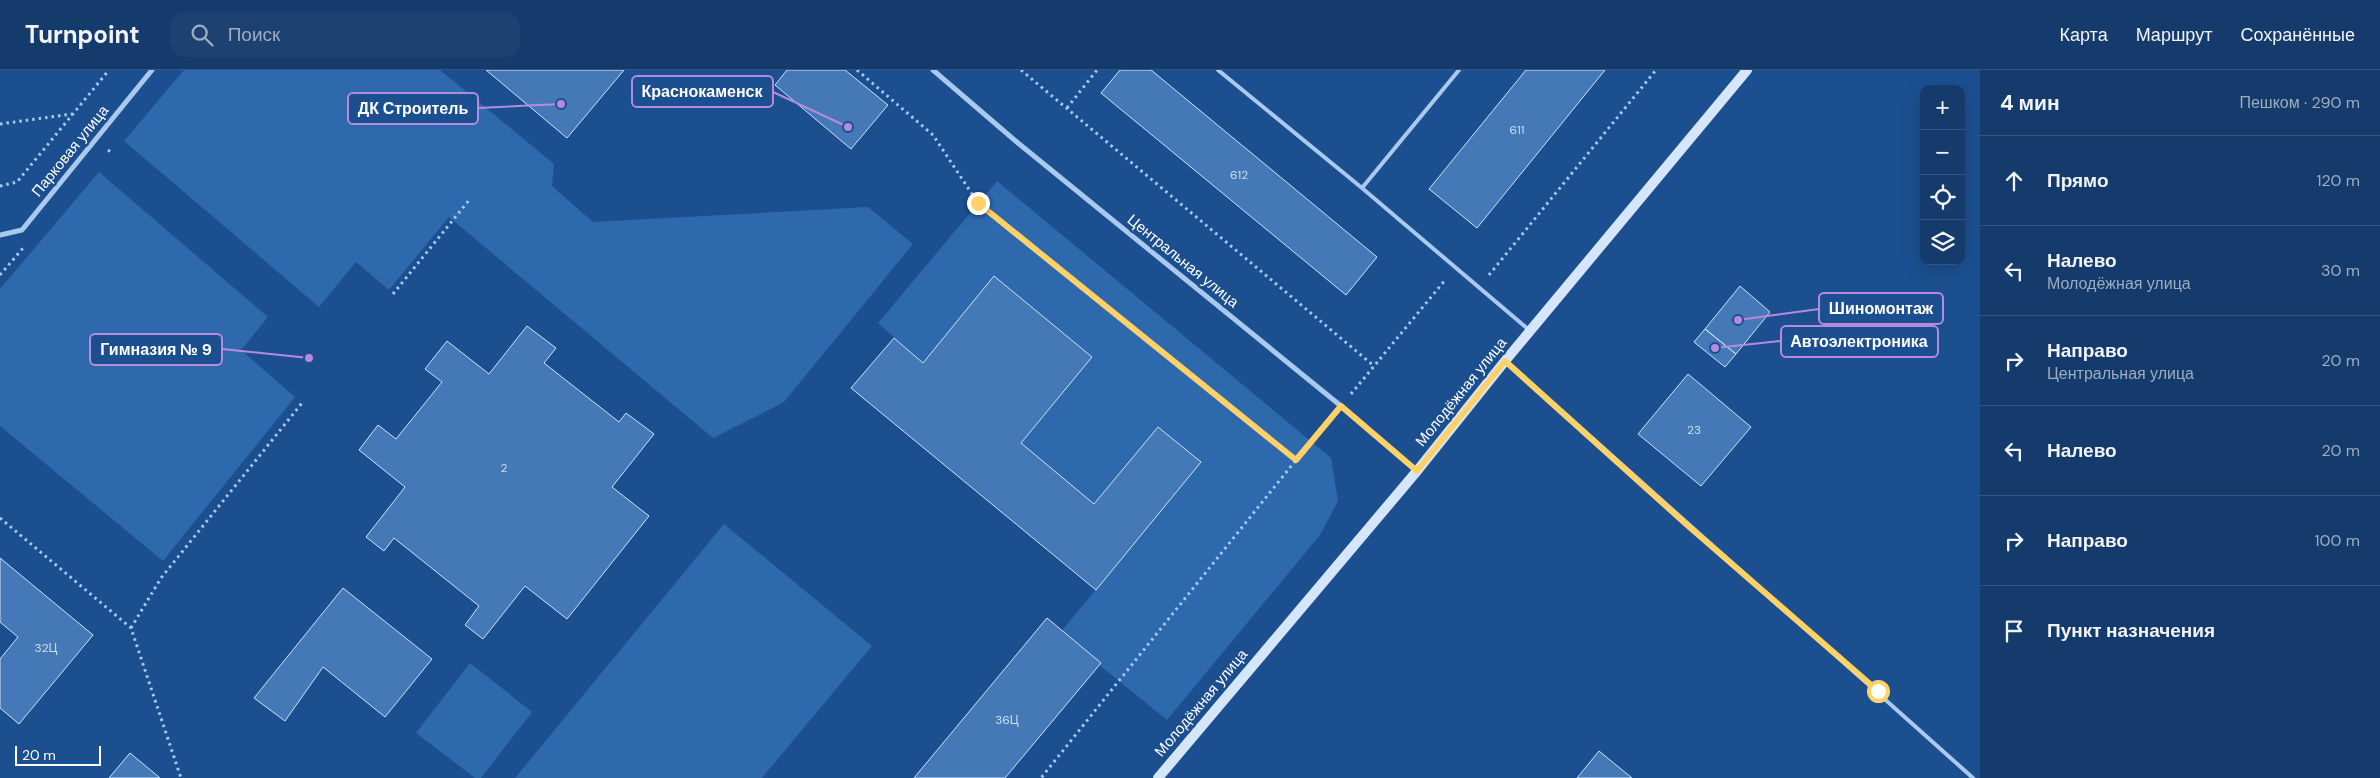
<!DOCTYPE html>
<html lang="ru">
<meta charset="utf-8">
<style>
body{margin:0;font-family:"DM Sans",sans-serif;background:#1d4271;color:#f1f3f6}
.controls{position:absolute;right:15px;top:15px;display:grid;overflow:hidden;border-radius:10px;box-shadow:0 5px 20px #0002}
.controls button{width:45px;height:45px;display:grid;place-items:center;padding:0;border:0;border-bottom:1px solid #33557e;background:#143b6b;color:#f1f3f6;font:25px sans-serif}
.scale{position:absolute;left:15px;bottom:12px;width:86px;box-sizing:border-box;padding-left:5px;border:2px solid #fff;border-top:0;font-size:14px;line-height:18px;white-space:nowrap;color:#fff;-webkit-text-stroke:4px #1b4f8f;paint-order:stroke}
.stop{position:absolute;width:15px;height:15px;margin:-11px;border:4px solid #ffd166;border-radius:50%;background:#fff}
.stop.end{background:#ffd166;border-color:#fff;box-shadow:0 1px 5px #0008}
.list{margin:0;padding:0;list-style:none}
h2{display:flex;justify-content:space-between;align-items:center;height:65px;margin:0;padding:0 20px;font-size:21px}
h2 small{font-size:16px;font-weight:400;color:#9dadc1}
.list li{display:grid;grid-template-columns:32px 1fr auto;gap:15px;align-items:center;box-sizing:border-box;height:90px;padding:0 20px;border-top:1px solid #33557e}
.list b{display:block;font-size:19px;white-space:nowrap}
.list p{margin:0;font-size:16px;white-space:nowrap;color:#9dadc1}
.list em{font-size:16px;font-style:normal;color:#9dadc1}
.icon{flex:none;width:28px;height:28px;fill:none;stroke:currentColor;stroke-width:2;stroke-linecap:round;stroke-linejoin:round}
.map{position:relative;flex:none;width:1980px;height:708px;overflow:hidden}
header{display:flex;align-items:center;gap:30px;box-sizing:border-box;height:70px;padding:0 25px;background:#143b6b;border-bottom:1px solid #33557e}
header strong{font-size:24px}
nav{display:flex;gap:28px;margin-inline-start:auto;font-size:18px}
.search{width:350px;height:45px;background:#1d4271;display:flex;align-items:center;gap:12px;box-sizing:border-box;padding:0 18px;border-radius:15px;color:#9dadc1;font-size:19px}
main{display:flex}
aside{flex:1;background:#143b6b}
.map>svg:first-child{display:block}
.green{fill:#2e69ad}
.building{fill:#4478b7;stroke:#cfe3fa}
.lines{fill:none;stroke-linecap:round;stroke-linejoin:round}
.path{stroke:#a9c9ee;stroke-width:3;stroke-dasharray:2.5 4;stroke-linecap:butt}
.lane{stroke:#a9c9ee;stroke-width:4}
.street{stroke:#a9c9ee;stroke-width:5}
.secondary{stroke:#d6e6fa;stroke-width:10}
.route{stroke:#ffd166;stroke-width:6}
.labels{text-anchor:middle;stroke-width:5;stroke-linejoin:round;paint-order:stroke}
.number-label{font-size:12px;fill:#d0dded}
.street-label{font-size:15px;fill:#fff;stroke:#1b4f8f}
.leader{fill:none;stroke:#b68bdc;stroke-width:2}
.callout-dot{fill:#b68bdc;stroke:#1b4f8f;stroke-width:2}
.callout{fill:#1b4f8f;stroke:#b68bdc;stroke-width:2}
.callout-label{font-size:16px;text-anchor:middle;font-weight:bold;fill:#fff}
</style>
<header>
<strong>Turnpoint</strong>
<div class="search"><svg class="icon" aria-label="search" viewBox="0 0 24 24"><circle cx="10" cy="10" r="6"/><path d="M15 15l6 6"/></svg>Поиск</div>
<nav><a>Карта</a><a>Маршрут</a><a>Сохранённые</a></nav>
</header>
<main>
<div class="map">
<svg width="1980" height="708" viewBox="0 0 1980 708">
<rect width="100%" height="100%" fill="#1b4f8f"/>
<path class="green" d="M184,0H440L554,94L552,116L593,152L868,137L913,174L784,332L713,368L449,147L389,220L356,192L319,237L124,71Z
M99,102L268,247L241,280L295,327L163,491L0,356V219Z
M997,111L1331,388L1338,431L1320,465L1167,650L1060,563L1201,392L1158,357L1094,434L1021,373L994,207L923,293L878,253Z
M724,454L872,576L762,708H515Z
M470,593L532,642L481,708H475L416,663Z"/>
<path class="building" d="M486,0H624L567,68Z
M787,0H845L888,35L851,79L775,15Z
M1120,0H1151L1377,187L1346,225L1101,23Z
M1526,0H1605L1477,158L1429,119Z
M994,206L1092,287L1021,373L1094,434L1158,357L1201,392L1096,520L851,318L894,268L923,293Z
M1740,216L1770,242L1736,284L1705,259Z
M527,256L556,278L544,293L619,352L626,343L654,364L612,417L649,446L567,549L525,516L483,569L465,555L479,536L394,468L384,481L366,467L405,417L359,380L378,355L396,369L442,312L425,299L447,271L489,304Z
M1705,259L1736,284L1725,297L1694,272Z
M1688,304L1751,357L1701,416L1638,364Z
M0,488L93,565L19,654L0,638V589L18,567L0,552Z
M343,518L432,589L385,647L323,597L285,651L254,628Z
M1047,548L1101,593L1005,708H914Z
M1599,681L1632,708H1577Z
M130,683L160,708H109Z"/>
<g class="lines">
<path class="path" d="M857,0L933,65L978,133L1296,390L1041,708
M1021,0L1374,296
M1067,38L1097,0
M0,54L72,44
M108,80L113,84
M0,116L17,112L109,0
M0,205L23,178
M1489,205L1656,0
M393,224L470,129
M1351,324L1446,209
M1296,390L1331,348
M0,448L131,558L181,708
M131,558L161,508L302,333"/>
<path class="lane" d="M1218,0L1362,118L1529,260
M1362,118L1459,0
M1507,292L1973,708"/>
<path class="street" d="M933,0L1018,73L1341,336L1417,401
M0,165L22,160L152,0"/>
<path class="secondary" d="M1158,708L1417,401L1505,291L1747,0"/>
</g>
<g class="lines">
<path class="route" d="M978,133L1296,390L1341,336L1417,401L1505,291L1686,454L1878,621"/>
</g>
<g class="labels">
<g class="number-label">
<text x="1517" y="64">611</text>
<text x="1239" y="109">612</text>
<text x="1694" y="364">23</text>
<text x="504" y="402">2</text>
<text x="46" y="582">32Ц</text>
<text x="1007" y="654">36Ц</text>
</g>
<g class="street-label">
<text transform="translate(70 81) rotate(-51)" y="5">Парковая улица</text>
<text transform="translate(1183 191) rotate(39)" y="5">Центральная улица</text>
<text transform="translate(1461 322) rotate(-51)" y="5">Молодёжная улица</text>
<text transform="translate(1201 633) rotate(-50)" y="5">Молодёжная улица</text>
</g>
</g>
<path class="leader" d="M848 57L773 22M561 34L478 38M1738 250L1819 239M1715 278L1781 271M309 288L222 279"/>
<g class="callout-dot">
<circle cx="848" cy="57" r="5"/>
<circle cx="561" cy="34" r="5"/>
<circle cx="1738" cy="250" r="5"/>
<circle cx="1715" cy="278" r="5"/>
<circle cx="309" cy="288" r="5"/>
</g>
<g class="callout">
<rect x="632" y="6" width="141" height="31" rx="5"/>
<rect x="348" y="23" width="130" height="31" rx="5"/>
<rect x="1819" y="223" width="124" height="31" rx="5"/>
<rect x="1781" y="256" width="157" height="31" rx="5"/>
<rect x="90" y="264" width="132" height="31" rx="5"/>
</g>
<g class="callout-label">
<text x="702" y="27">Краснокаменск</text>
<text x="413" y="44">ДК Строитель</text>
<text x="1881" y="244">Шиномонтаж</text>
<text x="1859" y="277">Автоэлектроника</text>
<text x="156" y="285">Гимназия № 9</text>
</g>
</svg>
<div class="controls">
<button>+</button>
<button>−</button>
<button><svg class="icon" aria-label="locate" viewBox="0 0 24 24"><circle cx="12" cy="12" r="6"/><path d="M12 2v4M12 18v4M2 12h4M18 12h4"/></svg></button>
<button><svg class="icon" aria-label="layers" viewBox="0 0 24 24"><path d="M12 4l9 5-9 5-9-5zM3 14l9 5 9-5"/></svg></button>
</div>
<div class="scale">20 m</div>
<div class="stop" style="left:1878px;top:621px"></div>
<div class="stop end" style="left:978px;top:133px"></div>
</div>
<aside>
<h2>4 мин<small>Пешком · 290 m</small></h2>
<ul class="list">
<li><svg class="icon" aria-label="ahead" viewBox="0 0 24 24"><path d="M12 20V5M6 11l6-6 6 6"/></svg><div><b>Прямо</b></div><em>120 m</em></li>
<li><svg class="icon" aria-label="left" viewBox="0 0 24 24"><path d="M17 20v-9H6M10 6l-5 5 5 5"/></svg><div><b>Налево</b><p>Молодёжная улица</p></div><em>30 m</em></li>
<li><svg class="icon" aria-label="right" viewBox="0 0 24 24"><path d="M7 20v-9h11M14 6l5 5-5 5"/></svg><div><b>Направо</b><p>Центральная улица</p></div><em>20 m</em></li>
<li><svg class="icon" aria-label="left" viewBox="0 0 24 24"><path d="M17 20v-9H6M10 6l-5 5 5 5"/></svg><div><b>Налево</b></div><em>20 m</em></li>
<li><svg class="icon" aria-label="right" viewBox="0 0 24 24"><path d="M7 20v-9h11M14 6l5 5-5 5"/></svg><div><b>Направо</b></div><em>100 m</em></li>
<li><svg class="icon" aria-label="arrive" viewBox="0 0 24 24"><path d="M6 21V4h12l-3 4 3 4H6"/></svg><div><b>Пункт назначения</b></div></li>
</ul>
</aside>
</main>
